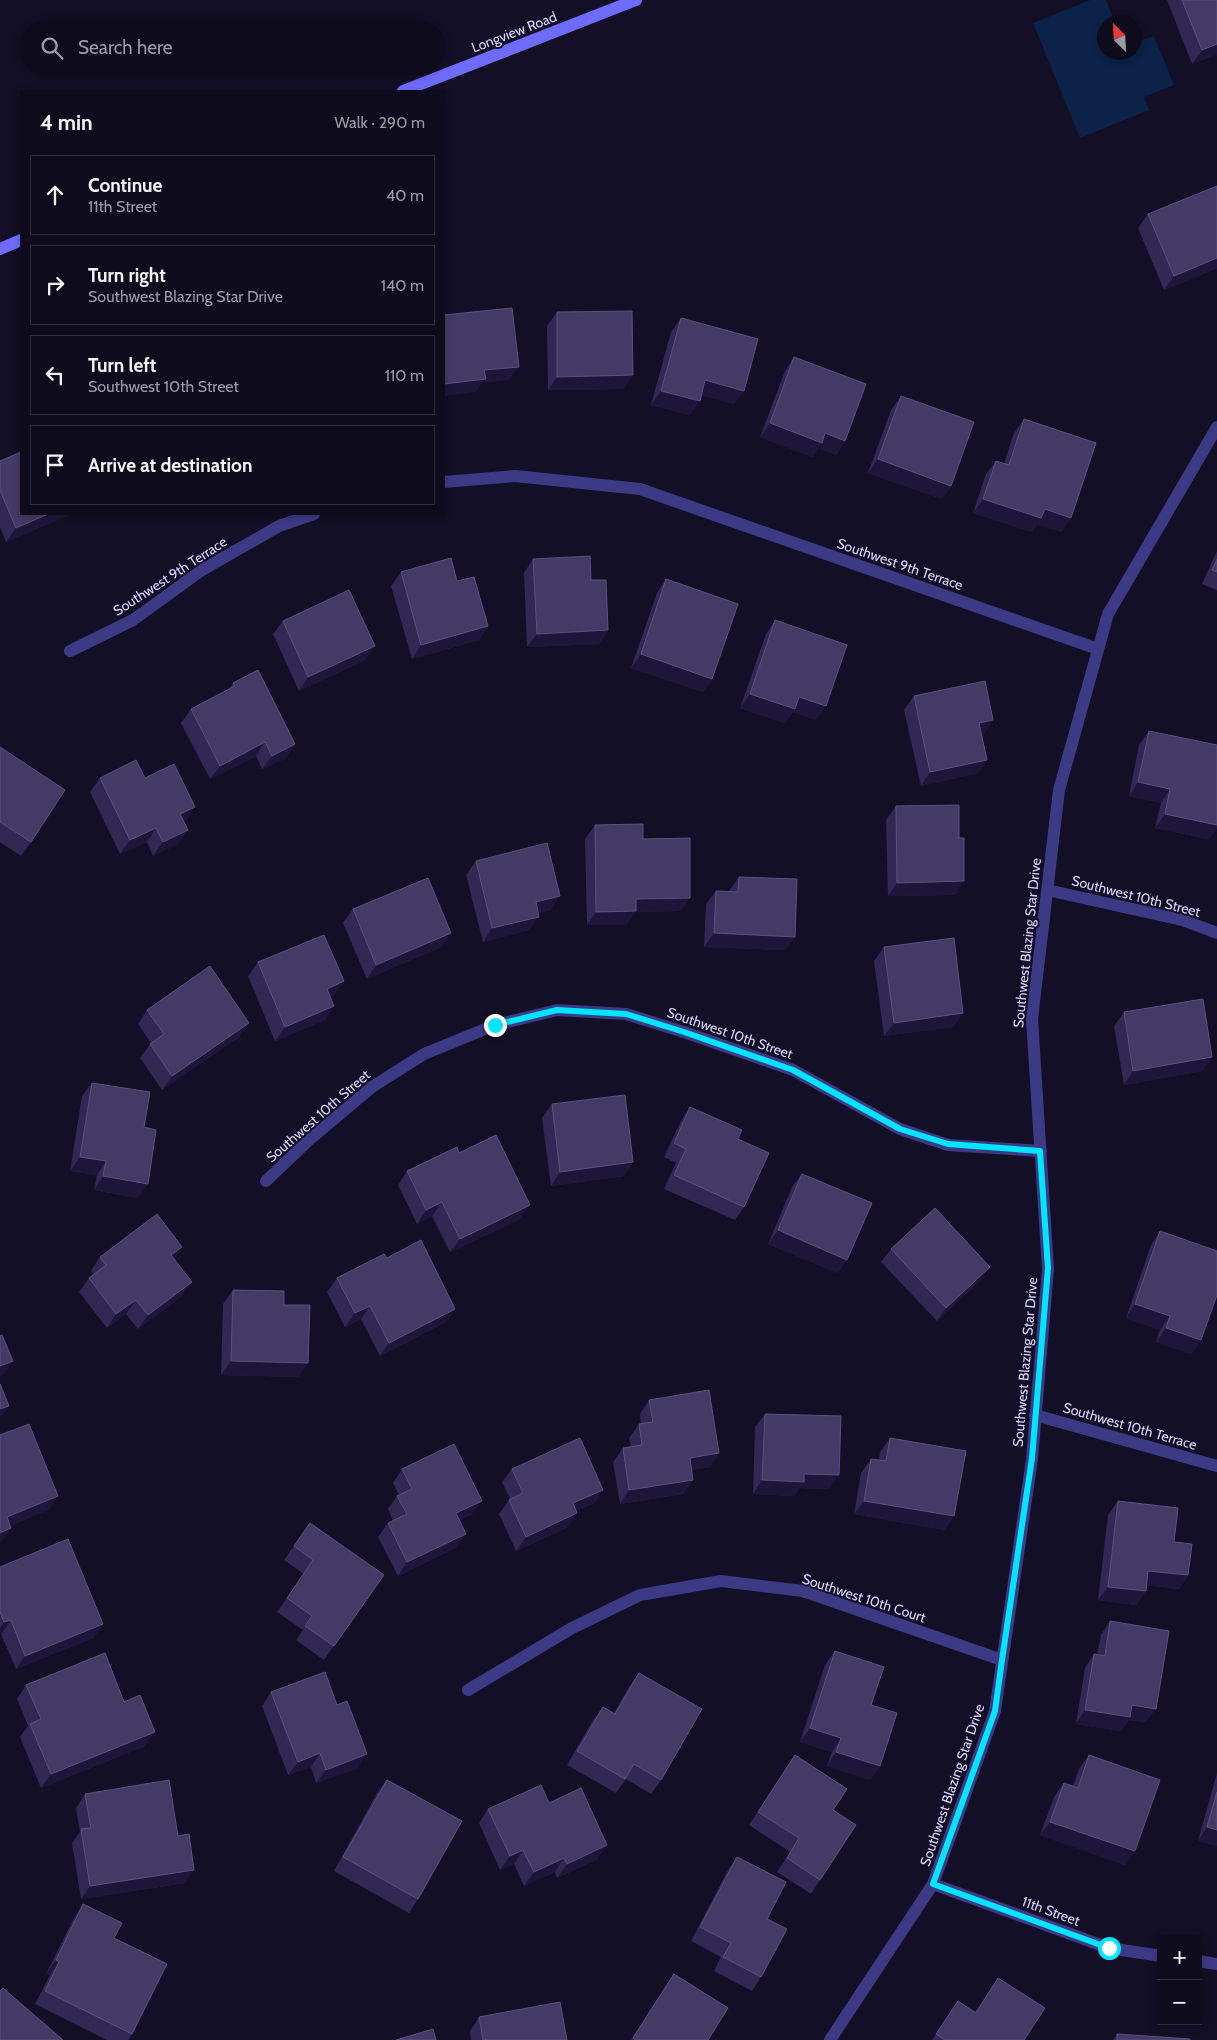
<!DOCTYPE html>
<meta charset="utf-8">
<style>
body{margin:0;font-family:Cabin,sans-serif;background:#171425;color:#f1f3f6}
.controls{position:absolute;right:15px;bottom:15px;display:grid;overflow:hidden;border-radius:0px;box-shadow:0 2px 8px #0003}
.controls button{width:45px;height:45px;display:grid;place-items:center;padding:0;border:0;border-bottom:1px solid #2e2b3b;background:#0e0b1c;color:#f1f3f6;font:25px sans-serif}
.compass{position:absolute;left:1097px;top:15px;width:45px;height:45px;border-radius:50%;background:#0e0b1c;box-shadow:0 2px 8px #0003;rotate:336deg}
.stop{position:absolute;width:15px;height:15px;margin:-11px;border:4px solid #00e5ff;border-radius:50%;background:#fff}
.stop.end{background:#00e5ff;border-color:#fff;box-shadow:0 1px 5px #0008}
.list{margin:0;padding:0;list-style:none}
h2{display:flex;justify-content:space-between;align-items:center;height:65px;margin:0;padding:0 20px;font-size:21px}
h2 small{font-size:16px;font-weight:400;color:#9b9ba3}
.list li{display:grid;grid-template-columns:32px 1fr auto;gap:15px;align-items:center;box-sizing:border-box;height:80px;margin:0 10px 10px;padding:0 10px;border:1px solid #2e2b3b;border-radius:0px}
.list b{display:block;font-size:19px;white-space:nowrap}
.list p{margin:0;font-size:16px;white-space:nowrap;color:#9b9ba3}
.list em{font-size:16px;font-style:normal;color:#9b9ba3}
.icon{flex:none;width:28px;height:28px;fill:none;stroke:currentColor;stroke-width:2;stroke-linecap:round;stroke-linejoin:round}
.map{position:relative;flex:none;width:1217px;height:2040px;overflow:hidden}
.search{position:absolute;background:#0e0b1c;box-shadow:0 2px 8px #0003;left:20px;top:20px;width:425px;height:55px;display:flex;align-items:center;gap:12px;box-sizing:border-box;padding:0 18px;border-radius:28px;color:#9b9ba3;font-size:19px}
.panel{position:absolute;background:#0e0b1c;box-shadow:0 2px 8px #0003;left:20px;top:90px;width:425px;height:425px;border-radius:0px}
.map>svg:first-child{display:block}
.water{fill:#0c2248}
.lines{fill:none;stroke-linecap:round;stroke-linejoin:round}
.street{stroke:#3d3a85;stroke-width:12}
.secondary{stroke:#6f6bff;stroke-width:12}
.wall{fill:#312854}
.shaded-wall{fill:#1d163a}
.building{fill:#433a66;stroke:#5a527e}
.route{stroke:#00e5ff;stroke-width:6}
.labels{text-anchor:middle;stroke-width:4;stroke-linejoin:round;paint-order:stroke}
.street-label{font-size:14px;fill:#d9d4ff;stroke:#130f26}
</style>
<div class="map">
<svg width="1217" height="2040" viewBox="0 0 1217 2040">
<rect width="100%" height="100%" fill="#130f26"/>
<path class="water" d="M1090,0H1106L1115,22H1104V52H1134L1135,43L1154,36L1174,85L1144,97L1149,110L1080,138L1033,23Z"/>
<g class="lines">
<path class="street" d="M444,482L515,476L640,489L1098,649
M70,651L133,620L202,570L279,526L314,514
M1047,890L1182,920L1217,933
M266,1181L309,1140L372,1087L424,1054L495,1025L557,1010L626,1014L684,1032L793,1070L900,1129L948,1145L1041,1151
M1035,1415L1217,1466
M468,1690L572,1628L640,1595L721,1581L803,1591L1002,1660
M933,1884L1109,1948L1161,1956
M1198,1961L1217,1964
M830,2040L933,1884L995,1711L1032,1459L1048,1269L1032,1019L1059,790L1108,614L1217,427"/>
<path class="secondary" d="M403,91L636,0
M0,249L21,240"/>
</g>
<path class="wall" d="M1167,0H1217V54L1192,64Z
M1217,186V268L1164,290L1138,228L1148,214Z
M557,312L633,375L623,389L548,390L547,326Z
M681,318L734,404L701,395L690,415L651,405L671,332Z
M794,357L845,441L836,455L818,448L812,457L760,437L785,371Z
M901,396L951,486L942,499L868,473L891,410Z
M1024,419L1062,532L1037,524L1032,532L973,513L986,474L996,461L1004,464L1014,433Z
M0,461L71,514L6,542L0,527Z
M1217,551V590L1202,584Z
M533,559L591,580L608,630L599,644L527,647L524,573Z
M401,572L457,581L488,626L479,640L412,659L391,586Z
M666,579L712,679L703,692L631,668L657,593Z
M775,620L816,720L793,712L785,723L740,708L766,634Z
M283,621L365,660L299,691L273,634Z
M233,683L295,744L286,758L262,769L256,756L210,779L181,723L191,709L229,689Z
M914,696L993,720L984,734H982L987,760L978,773L921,786L904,710Z
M1149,731L1217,745V828L1209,839L1155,828L1161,803L1129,796L1139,745Z
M0,747L31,842L21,856L0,842Z
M100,778H145L185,821L184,822L188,830L178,844L153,856L147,842L120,854L90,792Z
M896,806L959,838L955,895L888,896L886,820Z
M595,825L643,839L681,911L635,912L626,925H587L585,839Z
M476,861L551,910L538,913L529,930L483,942L466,875Z
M739,877L795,937L785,950L704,947L706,904L716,891H729Z
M353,909L451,933L441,947L367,979L343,923Z
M884,947L963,1013L953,1027L884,1036L874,961Z
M258,962L334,995L330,997L325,1020L275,1041L248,976Z
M147,1010L239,1037L162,1090L140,1058L151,1043L138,1024Z
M1124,1012L1212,1057L1202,1071L1124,1085L1114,1026Z
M92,1083L144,1127L138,1198L94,1190L97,1175L70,1171L82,1096Z
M552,1104L633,1162L624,1176L551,1186L542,1118Z
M690,1107L738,1139L744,1207L735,1220L664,1189L676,1163L664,1157L681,1121Z
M459,1153L520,1219L450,1252L432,1216L417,1224L398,1185L407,1171Z
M802,1174L838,1273L768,1244L792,1187Z
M1160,1231L1192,1354L1156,1342L1160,1330L1126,1318L1151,1245Z
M891,1249L980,1281L937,1321L881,1262Z
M100,1257L174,1259L182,1296L138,1329L126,1314L107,1328L79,1292L89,1278L94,1274L91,1271Z
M387,1258L455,1309L446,1322L380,1356L361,1319L345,1327L327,1292L337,1278Z
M233,1290L284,1305L308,1363L298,1377L221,1375L223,1304Z
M649,1400L719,1453L710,1467L692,1470L693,1480L683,1494L620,1504L613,1462L623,1448L631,1447L629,1438L639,1424H641L640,1414Z
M765,1414L829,1489L799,1488L794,1496L753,1494L755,1427Z
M890,1438L945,1530L854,1514L861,1473L871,1459L879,1460L880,1452Z
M402,1469L472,1514L460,1520L457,1547L398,1576L378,1537L388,1523L393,1521L388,1509L397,1496L399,1495L393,1483Z
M512,1469L603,1490L594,1503L576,1511L568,1527L516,1551L499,1514L509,1500L510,1499L502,1482Z
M1118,1501L1174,1542L1188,1575L1179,1589L1147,1585L1146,1591L1136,1605L1098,1600L1108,1515Z
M310,1523L384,1575L324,1660L296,1640L303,1630L277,1612L304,1574L284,1560Z
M0,1567L103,1624L93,1638L16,1669L1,1634H0Z
M1110,1621L1146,1722L1129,1720L1121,1731L1076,1724L1085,1668L1094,1654L1097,1655L1101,1635Z
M835,1651L871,1705L880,1766L870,1780L827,1766L832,1752L800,1742L825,1665Z
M639,1673L661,1780L651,1794L626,1779L616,1793L567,1765L593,1720L603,1707L614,1713L629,1687Z
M26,1685L145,1746L41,1788L20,1737L28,1726L17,1699Z
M271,1692L358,1768L316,1783L311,1767L288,1775L262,1706Z
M795,1755L833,1810L820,1880L811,1894L777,1872L790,1852L749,1825Z
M1089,1755L1135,1851L1125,1865L1040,1835L1054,1797L1064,1783L1073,1786L1079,1769Z
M1217,1773V1846L1198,1841Z
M387,1780L418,1899L409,1913L334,1871L377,1793Z
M85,1794L185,1883L81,1899L72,1843L80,1832L76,1808Z
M549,1803L598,1859L557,1878L555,1872L524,1886L514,1864L500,1870L479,1823L488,1809Z
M737,1857L761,1977L752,1991L714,1971L721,1957L691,1941L728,1870Z
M83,1904L114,1938L132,2034L128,2040H107L35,2004L50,1975L46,1974L74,1918Z
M674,1974L708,2040H631L664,1988Z
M998,1978L1024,2040H932L958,2001L975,2012Z
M479,2017L567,2040H471L470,2031Z
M1117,2034L1190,2040H1113Z"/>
<path class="shaded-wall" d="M1217,44V54L1192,64L1202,50Z
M1217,258V268L1164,290L1174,276Z
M519,367L509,380L482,383L476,392L444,396V384L484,370Z
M633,375L623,389L548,390L557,377Z
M705,380L744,391L734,404L696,394Z
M661,391L700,401L690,415L651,405Z
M770,423L825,433L845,441L836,455L818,448L812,457L760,437Z
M878,459L951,486L942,499L868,473Z
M983,499L1045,509L1071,518L1062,532L1037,524L1032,532L973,513Z
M48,514H71L6,542L16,528Z
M488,626L479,640L412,659L421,645Z
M608,630L599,644L527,647L537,634Z
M375,646L365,660L299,691L308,677Z
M641,654L712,679L703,692L631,668Z
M750,694L799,697L826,706L816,720L793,712L785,723L740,708Z
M993,720L984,734L970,737L979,723Z
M265,742L256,756L210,779L220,766Z
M295,744L286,758L262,769L272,756Z
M987,760L978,773L921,786L930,772Z
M1138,782L1170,789L1161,803L1129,796Z
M195,807L185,821L170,828L180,814Z
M1165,814L1217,825V828L1209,839L1155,828Z
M156,828L147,842L120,854L130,840Z
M188,830L178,844L153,856L163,842Z
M964,881L955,895L888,896L897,883Z
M560,896L551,910L526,916L536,902Z
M690,898L681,911L635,912L626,925H587L596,912L636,899Z
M539,917L529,930L483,942L492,928Z
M451,933L441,947L367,979L376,965Z
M714,933L795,937L785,950L704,947Z
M344,981L334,995L317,1003L327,989Z
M334,1006L325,1020L275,1041L285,1027Z
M963,1013L953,1027L884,1036L894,1023Z
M249,1023L239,1037L162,1090L172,1076Z
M1212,1057L1202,1071L1124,1085L1133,1071Z
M80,1157L106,1161L97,1175L70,1171Z
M633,1162L624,1176L551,1186L560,1172Z
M103,1176L148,1184L138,1198L94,1190Z
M442,1202L432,1216L417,1224L426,1210Z
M530,1205L520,1219L450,1252L460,1239Z
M778,1230L847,1260L838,1273L768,1244Z
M182,1247L173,1261L171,1255Z
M990,1267L980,1281L937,1321L946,1308Z
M192,1282L182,1296L138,1329L148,1315Z
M136,1300L126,1314L107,1328L116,1314Z
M1135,1304L1170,1316L1160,1330L1126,1318Z
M370,1306L361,1319L345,1327L355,1313Z
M455,1309L446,1322L380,1356L389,1343Z
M1166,1328L1201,1340L1192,1354L1156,1342Z
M13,1361L3,1375L0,1376V1366Z
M231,1361L308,1363L298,1377L221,1375Z
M9,1406L0,1418V1409Z
M719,1453L710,1467L680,1472L690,1458Z
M804,1474L839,1475L829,1489L799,1488L794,1496L753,1494L762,1480Z
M693,1480L683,1494L620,1504L629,1490Z
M603,1490L594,1503L563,1517L573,1503Z
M58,1496L49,1510L0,1530L7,1517Z
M482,1501L472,1514L447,1527L456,1513Z
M864,1501L954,1516L945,1530L854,1514Z
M577,1513L568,1527L516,1551L526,1537Z
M11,1528L2,1542L0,1543V1533Z
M466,1534L457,1547L398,1576L407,1562Z
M1148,1571L1188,1575L1179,1589L1139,1584Z
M1108,1587L1146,1591L1136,1605L1098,1600Z
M11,1620L1,1634H0V1628L4,1622Z
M103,1624L93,1638L16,1669L25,1656Z
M1132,1705L1156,1709L1146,1722L1129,1720L1121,1731L1076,1724L1085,1710Z
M810,1728L841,1738L832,1752L800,1742Z
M155,1732L145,1746L41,1788L51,1774Z
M836,1752L880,1766L870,1780L827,1766Z
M320,1753L311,1767L288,1775L298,1762Z
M367,1754L358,1768L316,1783L326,1770Z
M1050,1822L1135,1851L1125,1865L1040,1835Z
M1207,1827L1217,1830V1846L1198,1841Z
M607,1845L598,1859L557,1878L567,1864Z
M523,1850L514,1864L500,1870L510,1856Z
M564,1858L555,1872L524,1886L534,1872Z
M194,1870L185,1883L81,1899L90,1886Z
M56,1960L59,1962L50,1975L46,1974Z"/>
<path class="building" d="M1182,0H1217V44L1202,50Z
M1217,186V258L1174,276L1148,214Z
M512,308L519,367L484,370L486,379L444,384V315Z
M632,311L633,375L557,377V312Z
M681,318L758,339L744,391L705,380L700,401L661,391Z
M794,357L866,384L845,441L825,433L822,443L770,423Z
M901,396L974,422L951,486L878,459Z
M1024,419L1096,443L1071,518L1045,509L1041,518L983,499L996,461L1009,465Z
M21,452V514H48L16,528L0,490V461Z
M590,556L591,580H606L608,630L537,634L533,559Z
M451,558L457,581L474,577L488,626L421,645L401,572Z
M1217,559V572L1212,570Z
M666,579L738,604L712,679L641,654Z
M349,590L375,646L308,677L283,621Z
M775,620L847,645L826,706L799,697L795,709L750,694Z
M258,670L295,744L272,756L265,742L220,766L191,709L235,686L233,683Z
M985,681L993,720L979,723L987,760L930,772L914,696Z
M1149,731L1217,745V825L1165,814L1170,789L1138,782Z
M0,747L65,790L31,842L0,822Z
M136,760L145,778L174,764L195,807L180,814L188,830L163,842L156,828L130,840L100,778Z
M959,805V838H964V881L897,883L896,806Z
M643,824V839L690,838V898L636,899V911L596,912L595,825Z
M547,843L560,896L536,902L539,917L492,928L476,861Z
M739,877L797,879L795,937L714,933L716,891L738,892Z
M428,878L451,933L376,965L353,909Z
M324,935L344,981L327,989L334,1006L285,1027L258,962Z
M954,938L963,1013L894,1023L884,947Z
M210,966L249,1023L172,1076L150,1044L164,1034L147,1010Z
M1203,999L1212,1057L1133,1071L1124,1012Z
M92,1083L150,1092L144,1127L156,1130L148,1184L103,1176L106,1161L80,1157Z
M625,1095L633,1162L560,1172L552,1104Z
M690,1107L742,1130L738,1139L769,1153L744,1207L674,1175L686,1149L674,1143Z
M496,1135L530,1205L460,1239L442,1202L426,1210L407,1171L457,1147L459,1153Z
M802,1174L872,1203L847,1260L778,1230Z
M935,1208L990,1267L946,1308L891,1249Z
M157,1214L182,1247L171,1255L192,1282L148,1315L136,1300L116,1314L89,1278L106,1265L100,1257Z
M1160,1231L1217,1251V1295L1201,1340L1166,1328L1170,1316L1135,1304Z
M421,1240L455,1309L389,1343L370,1306L355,1313L337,1278L384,1254L387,1258Z
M233,1290L284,1291V1305H310L308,1363L231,1361Z
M2,1335L13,1361L0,1366V1336Z
M0,1384L9,1406L0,1409Z
M709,1390L719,1453L690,1458L693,1480L629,1490L623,1448L642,1445L639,1424L653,1422L649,1400Z
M765,1414L841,1416L839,1475L804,1474V1482L762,1480Z
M29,1424L58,1496L7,1517L11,1528L0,1533V1435Z
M580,1438L603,1490L573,1503L577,1513L526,1537L509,1500L523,1493L512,1469Z
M890,1438L966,1451L954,1516L864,1501L871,1459L886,1461Z
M454,1444L482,1501L456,1513L466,1534L407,1562L388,1523L407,1514L397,1496L412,1489L402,1469Z
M1118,1501L1178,1508L1174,1542L1192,1544L1188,1575L1148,1571L1146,1591L1108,1587Z
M310,1523L384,1575L334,1646L305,1626L312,1616L287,1598L313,1560L294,1546Z
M68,1539L103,1624L25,1656L11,1620L4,1622L0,1612V1567Z
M1110,1621L1169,1631L1156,1709L1132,1705L1130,1717L1085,1710L1094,1654L1105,1656Z
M835,1651L884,1667L871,1705L897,1713L880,1766L836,1752L841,1738L810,1728Z
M105,1653L124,1702L140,1695L155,1732L51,1774L30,1724L41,1719L26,1685Z
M325,1672L337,1705L347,1701L367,1754L326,1770L320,1753L298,1762L271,1692Z
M639,1673L702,1709L661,1780L634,1764L625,1779L577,1751L603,1707L615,1714Z
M795,1755L847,1789L833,1810L856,1825L820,1880L787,1858L799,1838L758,1812Z
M1089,1755L1160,1780L1135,1851L1050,1822L1064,1783L1078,1788Z
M169,1780L178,1836L189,1834L194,1870L90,1886L81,1829L91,1828L85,1794Z
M387,1780L462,1821L418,1899L343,1857Z
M541,1785L549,1803L581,1788L607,1845L567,1864L564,1858L534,1872L523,1850L510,1856L488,1809Z
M1217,1792V1830L1207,1827Z
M737,1857L786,1882L767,1919L787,1929L761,1977L723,1957L731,1943L700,1927Z
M83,1904L122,1923L114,1938L167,1964L132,2034L45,1991L59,1962L56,1960Z
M674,1974L728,2008L708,2040H636L633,2038Z
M998,1978L1045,2008L1024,2040H945L936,2034L958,2001L976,2013Z
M3,1988L63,2040H0V1991Z
M560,2002L567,2040H483L479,2017Z
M433,2029L436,2040H396Z
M1117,2034L1190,2039V2040H1117Z"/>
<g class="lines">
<path class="route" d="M495,1025L557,1010L626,1014L684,1032L793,1070L900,1129L948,1144L1040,1151L1048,1268L1032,1458L1002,1660L995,1711L933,1884L1109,1948"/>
</g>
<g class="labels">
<g class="street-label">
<text transform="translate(514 32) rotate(-21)" y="5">Longview Road</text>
<text transform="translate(900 564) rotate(19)" y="5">Southwest 9th Terrace</text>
<text transform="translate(170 576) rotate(-33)" y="5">Southwest 9th Terrace</text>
<text transform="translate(1136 896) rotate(14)" y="5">Southwest 10th Street</text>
<text transform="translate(1027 943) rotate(-84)" y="5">Southwest Blazing Star Drive</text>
<text transform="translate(730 1033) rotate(19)" y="5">Southwest 10th Street</text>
<text transform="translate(318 1116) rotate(-41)" y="5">Southwest 10th Street</text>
<text transform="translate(1025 1362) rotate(-85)" y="5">Southwest Blazing Star Drive</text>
<text transform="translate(1130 1426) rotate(16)" y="5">Southwest 10th Terrace</text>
<text transform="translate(864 1598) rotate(18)" y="5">Southwest 10th Court</text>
<text transform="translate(952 1785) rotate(-71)" y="5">Southwest Blazing Star Drive</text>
<text transform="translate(1051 1911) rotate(20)" y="5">11th Street</text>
</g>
</g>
</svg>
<div class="controls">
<button>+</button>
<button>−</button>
</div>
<svg class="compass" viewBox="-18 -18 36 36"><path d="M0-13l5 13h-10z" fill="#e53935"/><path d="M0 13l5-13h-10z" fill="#9b9ba3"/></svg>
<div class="stop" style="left:1109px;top:1948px"></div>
<div class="stop end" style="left:495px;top:1025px"></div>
<div class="search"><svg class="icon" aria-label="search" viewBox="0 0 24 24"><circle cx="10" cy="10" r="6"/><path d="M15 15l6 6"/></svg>Search here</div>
<section class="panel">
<h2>4 min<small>Walk · 290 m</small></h2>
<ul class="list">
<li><svg class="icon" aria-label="ahead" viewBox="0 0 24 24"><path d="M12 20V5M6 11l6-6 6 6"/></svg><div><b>Continue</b><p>11th Street</p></div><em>40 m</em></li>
<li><svg class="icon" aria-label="right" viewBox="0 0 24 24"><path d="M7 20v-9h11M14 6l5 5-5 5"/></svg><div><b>Turn right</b><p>Southwest Blazing Star Drive</p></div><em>140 m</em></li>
<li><svg class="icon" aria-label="left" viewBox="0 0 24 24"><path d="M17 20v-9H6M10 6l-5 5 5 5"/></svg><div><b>Turn left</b><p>Southwest 10th Street</p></div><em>110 m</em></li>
<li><svg class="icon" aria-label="arrive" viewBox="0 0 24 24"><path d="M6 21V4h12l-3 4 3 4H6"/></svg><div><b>Arrive at destination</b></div></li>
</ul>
</section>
</div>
